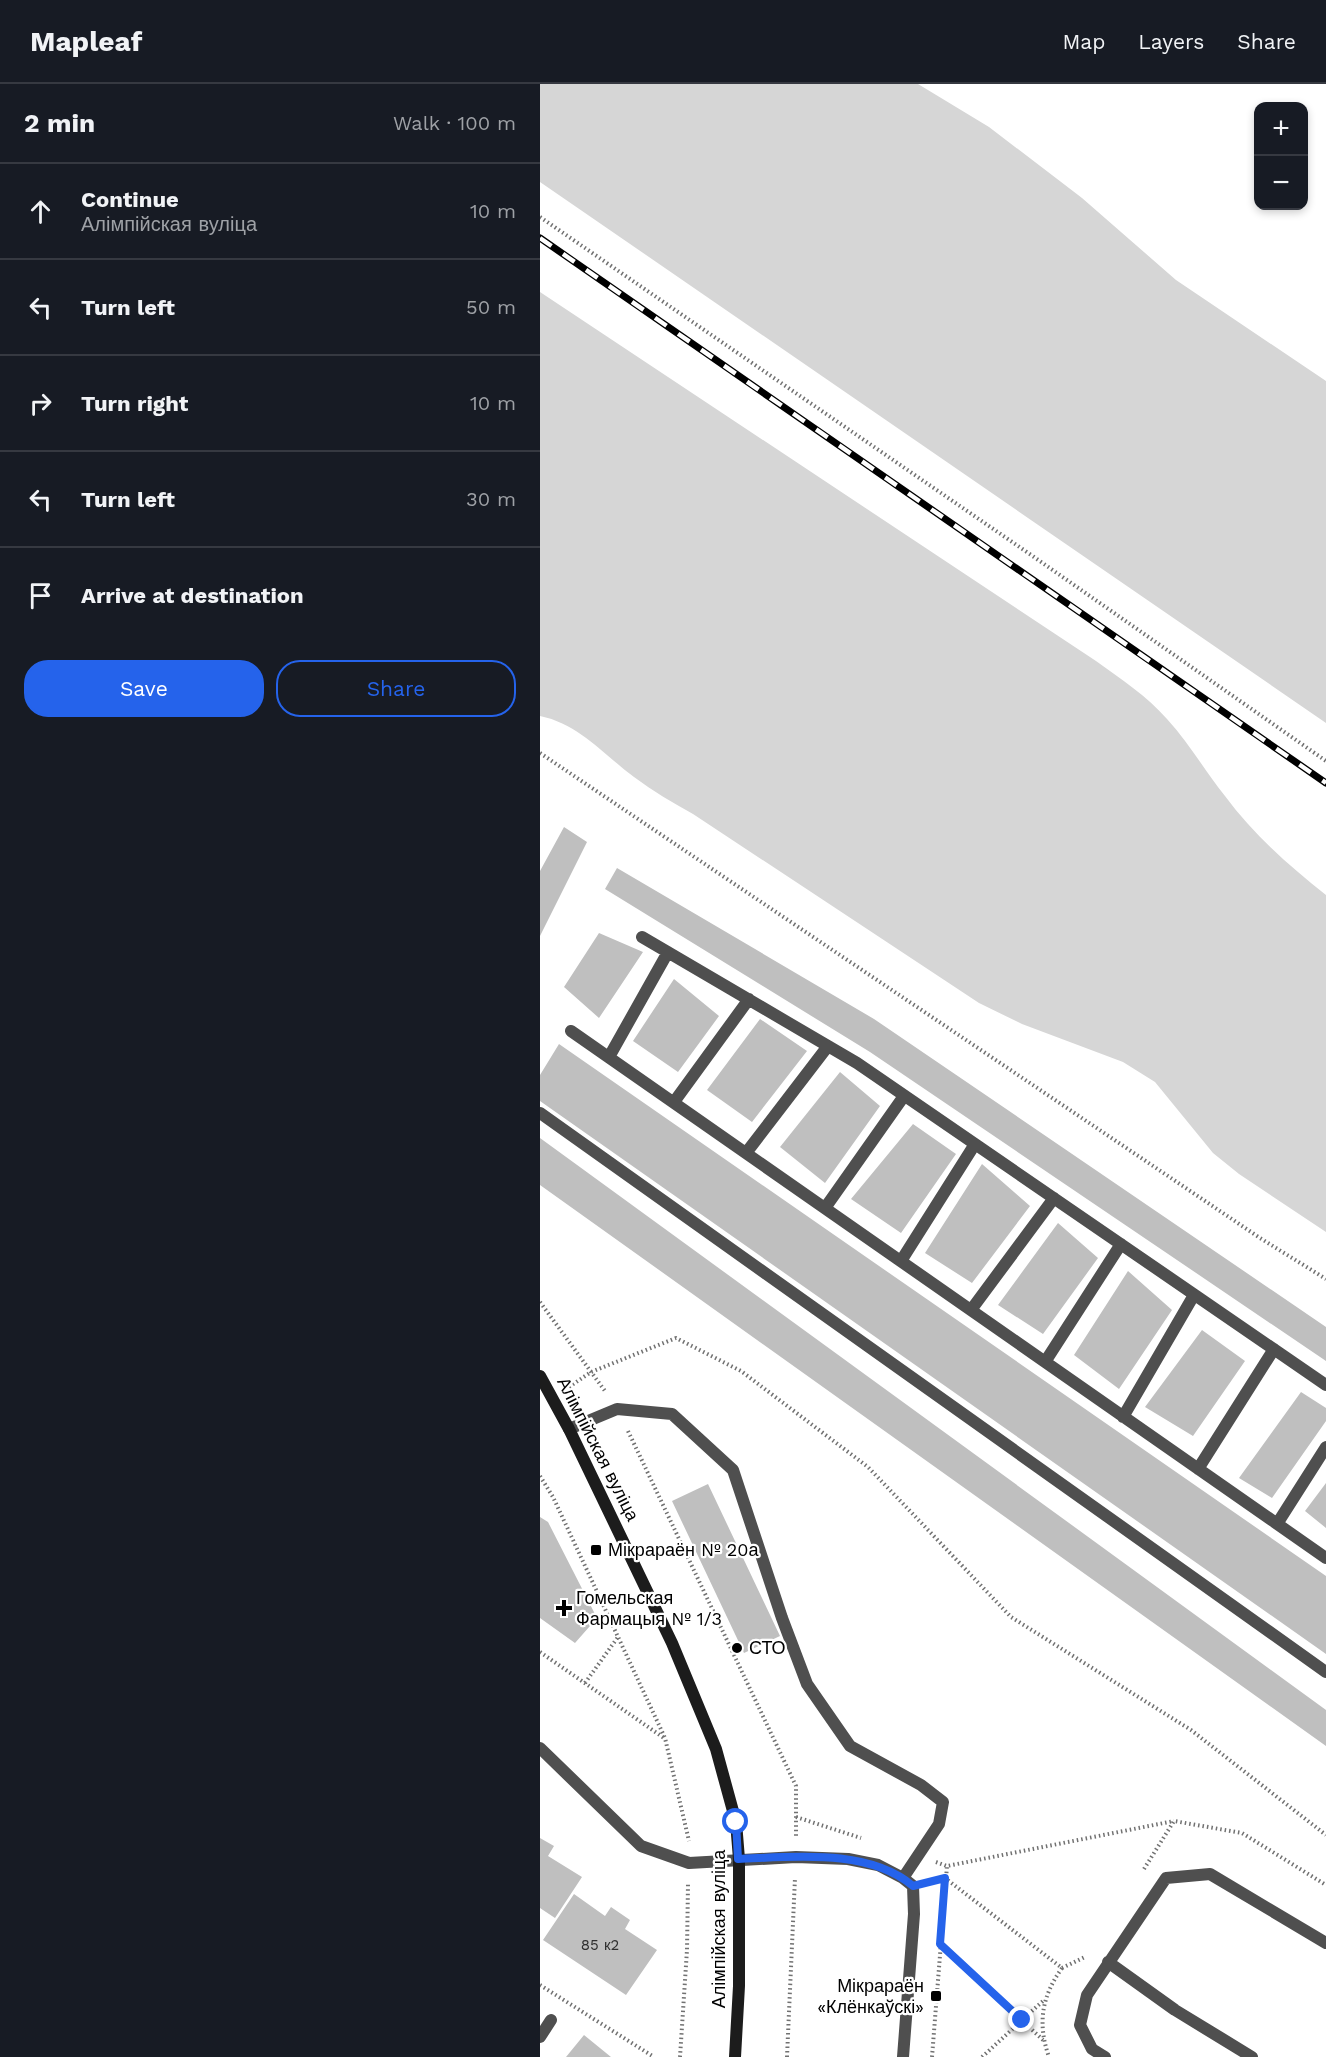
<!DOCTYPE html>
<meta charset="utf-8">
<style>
body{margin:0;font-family:"Work Sans",sans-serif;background:#242831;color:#f1f3f6}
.controls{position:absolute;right:18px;top:18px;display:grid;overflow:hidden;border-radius:12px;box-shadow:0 3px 9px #0003}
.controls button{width:54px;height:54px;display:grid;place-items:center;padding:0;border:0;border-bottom:2px solid #363941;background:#171b24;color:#f1f3f6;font:30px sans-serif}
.stop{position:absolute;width:18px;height:18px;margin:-14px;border:4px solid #2563eb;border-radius:50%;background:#fff}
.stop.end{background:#2563eb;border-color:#fff;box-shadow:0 2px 6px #0008}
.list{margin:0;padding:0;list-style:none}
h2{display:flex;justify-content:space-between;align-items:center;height:78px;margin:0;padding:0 24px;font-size:26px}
h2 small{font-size:20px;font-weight:400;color:#9ea1a6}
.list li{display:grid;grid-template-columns:39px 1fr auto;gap:18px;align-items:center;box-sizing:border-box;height:96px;padding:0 24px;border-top:2px solid #363941}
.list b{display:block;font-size:22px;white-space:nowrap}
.list p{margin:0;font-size:20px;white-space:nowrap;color:#9ea1a6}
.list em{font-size:20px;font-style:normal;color:#9ea1a6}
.actions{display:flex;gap:12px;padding:18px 24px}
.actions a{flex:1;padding:14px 0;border:2px solid #2563eb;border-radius:24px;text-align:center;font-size:21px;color:#2563eb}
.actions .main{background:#2563eb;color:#fff}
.icon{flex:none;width:33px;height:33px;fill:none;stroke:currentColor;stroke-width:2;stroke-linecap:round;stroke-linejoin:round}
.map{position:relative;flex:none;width:786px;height:1973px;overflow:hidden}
header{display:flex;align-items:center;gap:36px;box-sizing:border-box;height:84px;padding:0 30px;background:#171b24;border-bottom:2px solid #363941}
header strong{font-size:28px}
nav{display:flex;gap:33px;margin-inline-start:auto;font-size:21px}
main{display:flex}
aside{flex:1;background:#171b24}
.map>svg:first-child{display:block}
.green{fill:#d6d6d6}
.building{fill:#bfbfbf}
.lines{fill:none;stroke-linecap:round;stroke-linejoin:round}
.path{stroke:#717171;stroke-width:4;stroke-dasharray:1.5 3;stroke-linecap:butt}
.lane{stroke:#4f4f4f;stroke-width:12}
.secondary{stroke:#1c1c1c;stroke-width:12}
.rail-casing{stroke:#000;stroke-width:7}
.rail{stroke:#fff;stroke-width:4.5;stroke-dasharray:14;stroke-linecap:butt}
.route{stroke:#2563eb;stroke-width:8}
.poi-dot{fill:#000;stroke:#fff;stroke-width:2}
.labels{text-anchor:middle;stroke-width:4.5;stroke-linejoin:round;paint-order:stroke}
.number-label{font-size:15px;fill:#303030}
.street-label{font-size:18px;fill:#000;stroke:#fff}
.poi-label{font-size:18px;fill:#000;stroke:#fff;text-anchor:start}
</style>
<header>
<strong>Mapleaf</strong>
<nav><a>Map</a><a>Layers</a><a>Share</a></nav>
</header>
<main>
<aside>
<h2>2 min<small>Walk · 100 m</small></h2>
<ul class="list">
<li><svg class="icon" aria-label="ahead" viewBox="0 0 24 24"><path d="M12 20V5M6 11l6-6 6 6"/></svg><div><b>Continue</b><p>Алімпійская вуліца</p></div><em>10 m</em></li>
<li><svg class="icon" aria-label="left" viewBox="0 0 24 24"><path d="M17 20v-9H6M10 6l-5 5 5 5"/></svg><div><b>Turn left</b></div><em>50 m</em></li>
<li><svg class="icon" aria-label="right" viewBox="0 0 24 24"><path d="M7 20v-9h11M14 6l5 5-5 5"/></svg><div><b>Turn right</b></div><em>10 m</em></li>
<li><svg class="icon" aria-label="left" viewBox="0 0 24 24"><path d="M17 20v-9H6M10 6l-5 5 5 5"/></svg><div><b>Turn left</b></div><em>30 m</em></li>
<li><svg class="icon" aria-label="arrive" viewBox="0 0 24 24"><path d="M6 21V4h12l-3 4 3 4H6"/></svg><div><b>Arrive at destination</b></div></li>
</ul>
<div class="actions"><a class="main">Save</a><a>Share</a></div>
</aside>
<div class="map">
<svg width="786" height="1973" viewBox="0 0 786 1973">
<rect width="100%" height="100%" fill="#fff"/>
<path class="green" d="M0,0H378L449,43L542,114L636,196L786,297V639L0,98Z
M0,208L556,577C581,595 607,612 627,635C649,659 665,687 685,712C713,750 749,782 786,811V1148L699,1090L673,1069L615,998L583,978L482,940L439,919L153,730C133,719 113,707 94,693C63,670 39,640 0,632Z"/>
<path class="building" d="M24,743L47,758L0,852V787Z
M77,784L334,935L786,1243V1277L330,968L65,805Z
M59,849L103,868L59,934L24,903Z
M134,895L179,932L138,988L93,957Z
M220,935L267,967L212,1038L167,1006Z
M19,960L786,1492V1570L0,1017V991Z
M300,988L340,1022L285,1099L240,1063Z
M373,1040L416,1070L361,1149L311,1115Z
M0,1054L786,1626V1662L0,1101Z
M442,1080L490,1122L432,1199L385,1169Z
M518,1139L558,1174L503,1250L458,1221Z
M588,1187L632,1226L579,1305L534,1271Z
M662,1246L705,1277L653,1352L605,1323Z
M761,1308L786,1324V1337L732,1414L699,1394Z
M786,1399V1444L765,1427Z
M168,1400L240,1552L204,1569L132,1417Z
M0,1433L8,1438L57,1534L35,1559L0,1534Z
M0,1754L14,1762L8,1772L42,1793L15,1834L0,1824Z
M34,1810L65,1832L71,1823L90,1836L85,1845L117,1866L86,1911L3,1856Z
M44,1951L71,1973H26Z"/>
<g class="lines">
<path class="path" d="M0,133L494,473L786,677
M0,669L720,1154L786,1195
M0,1218L65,1307
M29,1303L51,1288L136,1254L201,1287L328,1383L471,1533L651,1646L786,1751
M88,1347L256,1702V1752
M0,1392L13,1413L125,1654L149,1757
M0,1568L124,1654
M45,1599L78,1553
M256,1733L321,1754
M396,1778L407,1782L634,1737
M604,1785L634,1737L702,1749L786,1801
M391,1797L405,1794L522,1884C502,1912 497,1939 509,1973
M400,1860L503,1956
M522,1884L545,1873
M0,1901L114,1973
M140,1973L147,1866L148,1800
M247,1973L255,1794
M392,1973L407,1782
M442,1973L504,1916"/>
<path class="lane" d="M102,853L317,979L786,1301
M31,947L786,1474
M69,973L128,868
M134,1018L209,915
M0,1029L786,1588
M206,1069L288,962
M285,1124L364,1012
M361,1177L435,1060
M431,1226L514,1114
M505,1278L581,1160
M583,1333L654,1211
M29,1345L77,1325L132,1330L193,1386L242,1534L267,1600L310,1662L381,1701L403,1718L399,1740L363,1794
M658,1385L734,1265
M737,1440L786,1363
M0,1664L101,1762L149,1779L256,1773L308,1775L338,1781L363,1794L373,1802L374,1830L363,1973
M568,1878L635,1926L712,1973
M0,1953L11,1936
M565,1973L552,1965L540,1941L547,1911L626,1794L670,1790L786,1859"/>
<path class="secondary" d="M0,1292L29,1345L132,1559L176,1665L196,1738L199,1775V1902L195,1973"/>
<g class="rail-casing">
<path id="rail" d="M0,154L786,699"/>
</g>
<use href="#rail" class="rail"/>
</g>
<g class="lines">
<path class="route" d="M196,1738L198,1775C254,1773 328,1764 373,1802L405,1794L400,1860L482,1936"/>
</g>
<g class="poi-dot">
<rect x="50" y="1460" width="12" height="12" rx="3"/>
<path d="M21 1515h6v6h6v6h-6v6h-6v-6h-6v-6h6z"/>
<circle cx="197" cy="1564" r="6"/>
<rect x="390" y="1906" width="12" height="12" rx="3"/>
</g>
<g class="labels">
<g class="number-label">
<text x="60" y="1866">85 к2</text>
</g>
<g class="street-label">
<text transform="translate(58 1365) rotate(63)" y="6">Алімпійская вуліца</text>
<text transform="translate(179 1845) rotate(-90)" y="6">Алімпійская вуліца</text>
</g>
<g class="poi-label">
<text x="68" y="1472">Мікрараён № 20а</text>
<text x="36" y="1520">Гомельская<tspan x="36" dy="21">Фармацыя № 1/3</tspan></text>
<text x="209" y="1570">СТО</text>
<text x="384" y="1908" text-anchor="end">Мікрараён<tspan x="384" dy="21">«Клёнкаўскі»</tspan></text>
</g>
</g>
</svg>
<div class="controls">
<button>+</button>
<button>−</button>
</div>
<div class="stop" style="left:196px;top:1738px"></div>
<div class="stop end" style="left:482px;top:1936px"></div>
</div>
</main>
